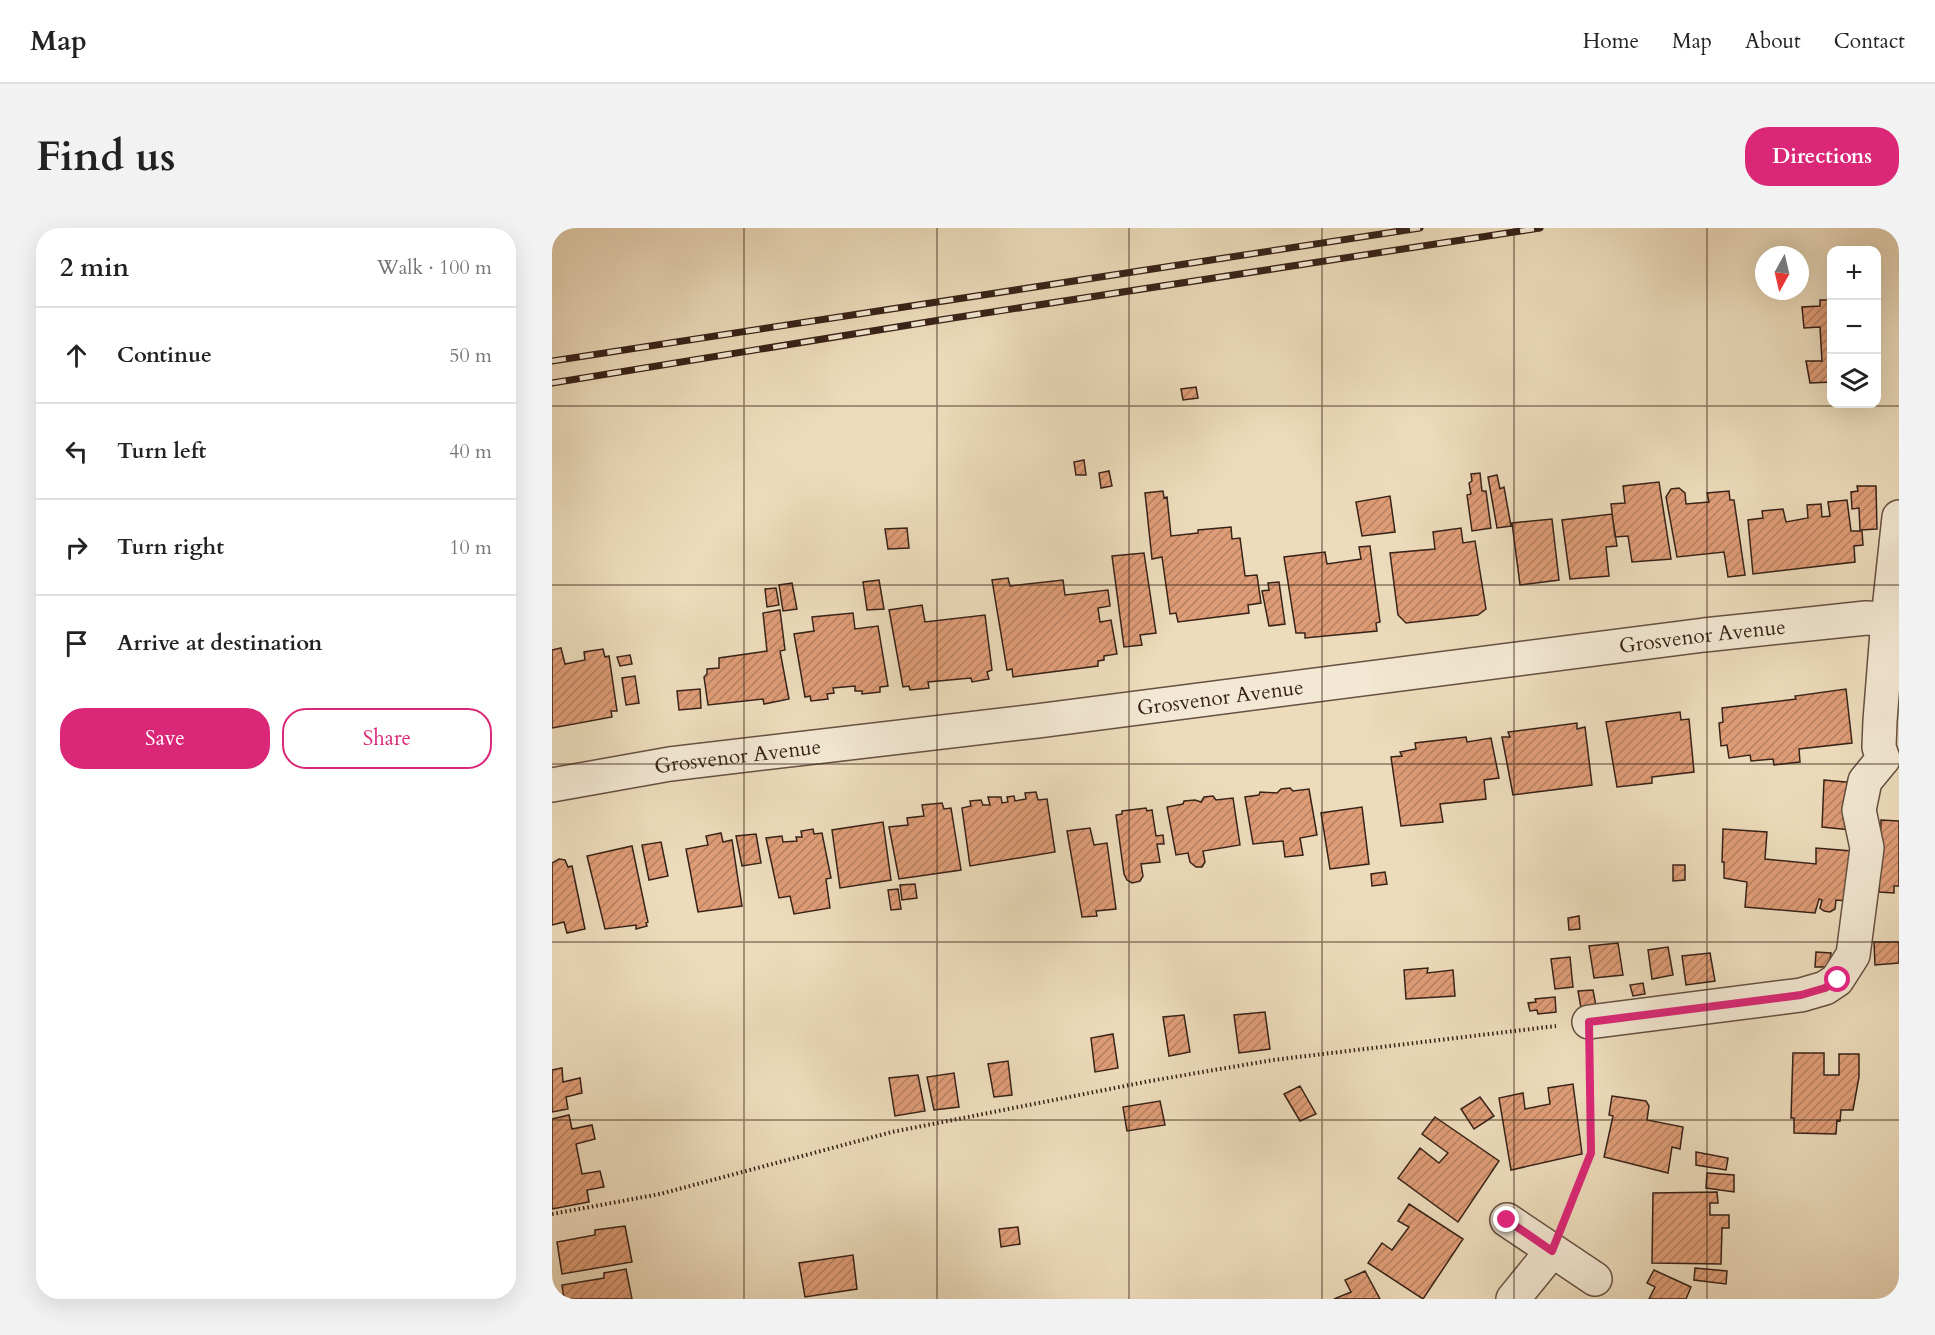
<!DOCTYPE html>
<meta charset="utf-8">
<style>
body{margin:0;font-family:Cardo,serif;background:#f2f2f2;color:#222}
.controls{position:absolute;right:18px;top:18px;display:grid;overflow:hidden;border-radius:12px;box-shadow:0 6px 24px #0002}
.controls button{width:54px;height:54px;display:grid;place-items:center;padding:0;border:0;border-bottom:2px solid #e0e0e0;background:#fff;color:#222;font:30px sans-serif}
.compass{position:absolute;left:1203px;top:18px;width:54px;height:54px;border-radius:50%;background:#fff;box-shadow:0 6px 24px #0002;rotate:188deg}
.stop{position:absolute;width:18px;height:18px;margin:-14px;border:4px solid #db2777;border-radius:50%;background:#fff}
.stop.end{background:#db2777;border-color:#fff;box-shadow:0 2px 6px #0008}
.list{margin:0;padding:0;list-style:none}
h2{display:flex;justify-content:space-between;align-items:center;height:78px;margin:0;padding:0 24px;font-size:26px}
h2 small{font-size:20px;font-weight:400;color:#767676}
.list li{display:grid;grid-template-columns:39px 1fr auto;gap:18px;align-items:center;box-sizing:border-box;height:96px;padding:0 24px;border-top:2px solid #e0e0e0}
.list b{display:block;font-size:22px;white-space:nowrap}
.list em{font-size:20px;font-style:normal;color:#767676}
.actions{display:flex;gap:12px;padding:18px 24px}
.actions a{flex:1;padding:14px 0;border:2px solid #db2777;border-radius:24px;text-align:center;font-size:21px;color:#db2777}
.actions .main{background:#db2777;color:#fff}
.icon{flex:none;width:33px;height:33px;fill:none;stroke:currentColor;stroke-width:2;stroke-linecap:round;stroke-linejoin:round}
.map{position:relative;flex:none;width:1347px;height:1071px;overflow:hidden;border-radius:24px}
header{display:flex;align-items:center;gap:36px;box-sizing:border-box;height:84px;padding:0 30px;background:#fff;border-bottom:2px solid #e0e0e0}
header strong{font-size:28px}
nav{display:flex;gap:33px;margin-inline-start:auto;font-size:21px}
.intro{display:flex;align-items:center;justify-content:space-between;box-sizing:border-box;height:144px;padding:0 36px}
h1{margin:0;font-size:42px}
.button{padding:15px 27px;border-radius:24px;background:#db2777;color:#fff;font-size:21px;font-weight:700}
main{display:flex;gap:36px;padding:0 36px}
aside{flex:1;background:#fff;border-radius:24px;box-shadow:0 6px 24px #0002}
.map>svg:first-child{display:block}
.building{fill:url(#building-hatch);stroke:#382218;stroke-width:1.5}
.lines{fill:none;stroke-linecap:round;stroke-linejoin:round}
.minor-casing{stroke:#655041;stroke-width:36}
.path{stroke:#382218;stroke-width:4;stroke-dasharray:1.5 3;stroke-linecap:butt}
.minor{stroke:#f3e8d3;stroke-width:33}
.rail-casing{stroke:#382218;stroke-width:7}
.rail{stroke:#f3e8d3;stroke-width:4.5;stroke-dasharray:14;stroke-linecap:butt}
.route{stroke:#db2777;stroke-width:8}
.grid{fill:none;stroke:#382218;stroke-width:1.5;stroke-opacity:0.55}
.labels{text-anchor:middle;stroke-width:5;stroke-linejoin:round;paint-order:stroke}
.street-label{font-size:21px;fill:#382218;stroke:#f3e8d3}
</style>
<header>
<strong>Map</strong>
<nav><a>Home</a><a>Map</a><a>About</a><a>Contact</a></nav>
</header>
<div class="intro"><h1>Find us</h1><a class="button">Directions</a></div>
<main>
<aside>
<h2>2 min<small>Walk · 100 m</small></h2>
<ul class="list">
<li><svg class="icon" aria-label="ahead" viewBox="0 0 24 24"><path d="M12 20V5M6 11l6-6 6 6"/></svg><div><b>Continue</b></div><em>50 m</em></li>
<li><svg class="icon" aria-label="left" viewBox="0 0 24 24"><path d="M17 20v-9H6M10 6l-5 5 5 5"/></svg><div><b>Turn left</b></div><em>40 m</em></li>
<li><svg class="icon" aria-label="right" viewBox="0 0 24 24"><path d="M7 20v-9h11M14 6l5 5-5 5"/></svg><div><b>Turn right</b></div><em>10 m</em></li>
<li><svg class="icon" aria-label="arrive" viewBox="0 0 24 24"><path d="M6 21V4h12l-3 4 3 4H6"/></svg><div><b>Arrive at destination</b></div></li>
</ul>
<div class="actions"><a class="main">Save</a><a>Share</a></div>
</aside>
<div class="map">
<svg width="1347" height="1071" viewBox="0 0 1347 1071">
<defs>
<pattern id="building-hatch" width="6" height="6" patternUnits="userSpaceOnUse" patternTransform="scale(1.5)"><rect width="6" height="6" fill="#df9d77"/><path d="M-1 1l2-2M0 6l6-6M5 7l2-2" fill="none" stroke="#b68061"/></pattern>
</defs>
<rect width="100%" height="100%" fill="#eddcbc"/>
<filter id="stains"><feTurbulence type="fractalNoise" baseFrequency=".00333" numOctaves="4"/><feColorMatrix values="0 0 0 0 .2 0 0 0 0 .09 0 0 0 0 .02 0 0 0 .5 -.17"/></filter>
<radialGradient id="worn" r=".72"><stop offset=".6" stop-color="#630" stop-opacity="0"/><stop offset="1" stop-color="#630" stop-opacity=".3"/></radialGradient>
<path class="building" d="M1268,72H1280V154L1258,155L1254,133H1270L1268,99L1252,100L1250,79L1268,78Z
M644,159L646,170L631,172L629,161Z
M532,232L534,247H524L522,234Z
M557,243L560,258L549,260L547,245Z
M928,245L930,263H934L939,300L920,303L915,267L919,266L917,255L920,253L919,246Z
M945,247L948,261L952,259L959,298L945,300L936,249Z
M1107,254L1119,331L1080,334L1076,308L1063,309L1059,276L1073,275L1071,258Z
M1305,258H1324L1325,301L1308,302L1307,280L1300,281L1299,264L1306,263Z
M1127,260L1133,265L1134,276L1157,274L1155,265L1177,263L1178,272H1182L1193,347L1176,349L1172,324L1125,329L1114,269L1119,261Z
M611,263L612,270L615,269L619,308L646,305V302L679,299L680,311L688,310L693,348L705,347L709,375L696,377L697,385L626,394L624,385L618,386L610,329L600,331L593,265Z
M838,268L843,304L810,308L804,274Z
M1295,272L1299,303H1310L1311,317L1302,318L1303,334L1201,346L1196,292L1211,290L1210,283L1231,281L1234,294L1256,290L1255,277L1269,276L1270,289L1278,288L1276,274Z
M1060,286L1065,318L1054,319L1057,348L1018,351L1010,292Z
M1000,291L1007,352L968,357L960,295Z
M355,300L357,320L336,321L333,301Z
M909,300L911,315L923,313L934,381L926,387L854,395L846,387L838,325L883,321L881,304Z
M818,318L828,394L824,395L825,403L753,410V405H744L732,329L773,324L775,336L809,331L807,319Z
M592,325L604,405L588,407L590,417L572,419L560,328Z
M456,350L458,358L511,352L513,367L556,362L558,378L546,380L548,394L559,392L565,426L552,428V432L546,433V438L461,449L460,441L455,442L440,352Z
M327,352L332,381L315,382L311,354Z
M727,354L733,396L717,398L710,363L717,362L716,355Z
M240,355L245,381L231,383L227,357Z
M224,360L227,377L215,379L213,361Z
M370,377L373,394L433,387L440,442L435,444L437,451L420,454L419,450L376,454L377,460L358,462L357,458L351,459L337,382Z
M228,382L233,422L228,423L237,471L212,476L211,471L156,477L152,449L155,446V441L167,440V430L215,423L211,385Z
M301,385L303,401L326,398L336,458L328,459V464L310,466V463H303V458L281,460L282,465L275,466L276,471L259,473L258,468L253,469L242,406L262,403L260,389Z
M9,420L13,436L33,432L32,424L51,421L53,429L57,428L65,483H59L60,489L0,500V422Z
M78,427L80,436L68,438L65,429Z
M83,448L87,475L74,477L70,450Z
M148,461L149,480L127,482L125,463Z
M1294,461L1300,515L1247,521L1248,534L1222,537L1221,531L1199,533L1198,527L1177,530L1175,517L1169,518L1167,495L1171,494L1170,480L1244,471L1243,468Z
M1128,484L1129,492L1137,491L1142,544L1100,549V555L1065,559L1054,494Z
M1025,495V501L1033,499L1040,557L961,567L950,509H958L956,504Z
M914,509L915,514L939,510L947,550L932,552L934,571L888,576L891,594L849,598L839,529L850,528L848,524L864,521L863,515Z
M1272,552L1304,555L1299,602L1270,599Z
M738,560L741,563L757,561L765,607L748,610L751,627L733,629L731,613L701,616L693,569L707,567L708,564L725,565L729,561Z
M484,564L486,572L495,571L503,624L418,638L410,580L419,578L418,573L429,572L431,577H438L436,569H449L450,575L456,574L455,569L462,568L463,573L474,571L473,565Z
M661,568L664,572L681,570L688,617L651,623L653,634L650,639H644L638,634L636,625L624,627L615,579L631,576L632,573L643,572L649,574L652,569Z
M390,575L392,581L399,580L409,642L347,651L337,599L356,597L355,590L372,588L370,577Z
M810,579L817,636L778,641L769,585Z
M594,580L595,583L600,582L604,608L611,607L612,616H605L608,634L589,636L591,648L588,653L580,655L575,652L572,646L564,587L570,586V583Z
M1329,592L1347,593V658H1342V665L1327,664Z
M331,594L339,652L288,660L280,602Z
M538,600L542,617L555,615L564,681L544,683L545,688L530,689L515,603Z
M261,601L262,606L270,605L279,650L274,651L278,680L242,686L238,668L227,670L214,610L230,608L231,614L245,613L244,609H250L249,603Z
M1171,601L1215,604L1213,631L1264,636V620L1300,623L1295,673L1284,672L1283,681L1278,684L1272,683L1268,680L1270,672L1267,671L1263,685L1193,679L1195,654L1172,650V634H1170Z
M169,605L171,614L180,612L190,678L146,684L134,621L156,617L154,608Z
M204,606L209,635L190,638L184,608Z
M109,614L116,648L97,652L90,617Z
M80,618L96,694L94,695L95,698L84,701V697L53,701L35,628Z
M7,631L13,632L16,639L20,638L33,701L15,705L12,694L0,697V635Z
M1121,637H1133V652L1121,653Z
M833,644L835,656L820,658L819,646Z
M363,656L365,670L350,672L348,657Z
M346,661L349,681L339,682L336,662Z
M1027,688L1028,701L1017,702L1016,690Z
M1322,714H1347V735L1323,737Z
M1066,715L1071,747L1042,750L1037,718Z
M1116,719L1121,747L1100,751L1096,722Z
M1264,724L1279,725L1277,739H1263Z
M1158,725L1163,753L1134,757L1130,728Z
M1018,729L1021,759L1003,761L999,731Z
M876,740L875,745L901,742L903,768L854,771L852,742Z
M1091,755L1093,766L1081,768L1078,757Z
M1041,762L1044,778L1029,780L1026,763Z
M1003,769L1004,784L986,786L985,782L978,783L976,775L984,774L983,771Z
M713,784L718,821L687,825L682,787Z
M632,787L638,824L617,828L611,789Z
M561,806L566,840L543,844L539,810Z
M1241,825H1272V847H1287V826H1307V849L1301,882H1289L1288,893L1285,892L1284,906L1242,905V890H1239Z
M456,833L460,867L442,869L436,836Z
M10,840L11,854L28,850L30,865L14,869L16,881L0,884V842Z
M402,845L407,879L382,882L375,849Z
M366,847L373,883L343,888L337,850Z
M1021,856L1030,926L959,942L947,870L971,865L973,881L998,876L996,860Z
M748,858L764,886L748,893L732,866Z
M1060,868L1094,873L1097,878L1095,892L1131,899L1128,921L1120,919L1116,945L1052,929L1061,888L1057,887Z
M928,869L942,888L922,901L909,881Z
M608,873L613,897L575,903L571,879Z
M17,887L20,901L40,897L43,911L24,916L30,946L48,943L52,959L35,962L37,974L0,981V891Z
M883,889L947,933L906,994L846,950L868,920L887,935L896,925L870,906Z
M1144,924L1176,930L1174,942L1144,937Z
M1155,945L1182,947V964L1154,960Z
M1165,964L1166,975H1158V987H1177V1000H1170L1169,1036L1100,1035L1101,965Z
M857,976L911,1011L871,1071L816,1035L830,1015L840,1022L857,999L846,993Z
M73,998L80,1034L10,1046L5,1014L43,1007V1002Z
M466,999L468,1016L449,1019L447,1001Z
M301,1027L305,1061L253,1069L247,1035Z
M1143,1040L1175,1043L1174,1056L1142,1052Z
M74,1041L80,1071H12L10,1057L52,1050V1045Z
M1102,1042L1139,1059L1134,1071H1097L1103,1059L1095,1055Z
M813,1043L828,1071H782L799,1064L793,1052Z"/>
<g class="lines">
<g class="minor-casing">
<g id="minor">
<path d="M1331,531L1327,519L1328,493L1336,391L1347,289"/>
<path id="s1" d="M0,557L118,536L485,493L1152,407L1314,390L1336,391"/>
<path d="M1037,794L1249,767L1273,760L1285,752L1301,727L1315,620L1307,582L1313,553L1331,531"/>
<path d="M955,992L1043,1051"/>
<path d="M961,1071L1000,1023"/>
</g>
</g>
<path class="path" d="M0,986L108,966L340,904L598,853L721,832L1004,798
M1013,990L1039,925L1038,828"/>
<use href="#minor" class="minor"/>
<g class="rail-casing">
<path id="rail" d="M0,133L868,0
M0,155L388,92L988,0"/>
</g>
<use href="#rail" class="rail"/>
</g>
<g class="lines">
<path class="route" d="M955,992L1000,1023L1039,925L1037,794L1249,767L1273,760L1286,752"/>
</g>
<path class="grid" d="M192,0V1071M385,0V1071M577,0V1071M770,0V1071M962,0V1071M1155,0V1071M0,178H1347M0,357H1347M0,536H1347M0,714H1347M0,892H1347"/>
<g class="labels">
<g class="street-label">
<text dy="7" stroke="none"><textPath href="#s1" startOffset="1160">Grosvenor Avenue</textPath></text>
<text dy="7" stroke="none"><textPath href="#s1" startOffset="674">Grosvenor Avenue</textPath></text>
<text dy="7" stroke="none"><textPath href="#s1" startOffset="188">Grosvenor Avenue</textPath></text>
</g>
</g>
<rect width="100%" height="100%" filter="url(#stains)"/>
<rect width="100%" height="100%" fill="url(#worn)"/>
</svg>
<div class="controls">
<button>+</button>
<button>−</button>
<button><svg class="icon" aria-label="layers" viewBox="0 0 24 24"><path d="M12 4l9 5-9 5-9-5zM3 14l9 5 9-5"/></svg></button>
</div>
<svg class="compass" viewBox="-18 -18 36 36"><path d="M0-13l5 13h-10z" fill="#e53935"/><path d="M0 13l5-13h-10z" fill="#767676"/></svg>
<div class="stop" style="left:1286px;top:752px"></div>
<div class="stop end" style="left:955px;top:992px"></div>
</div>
</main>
